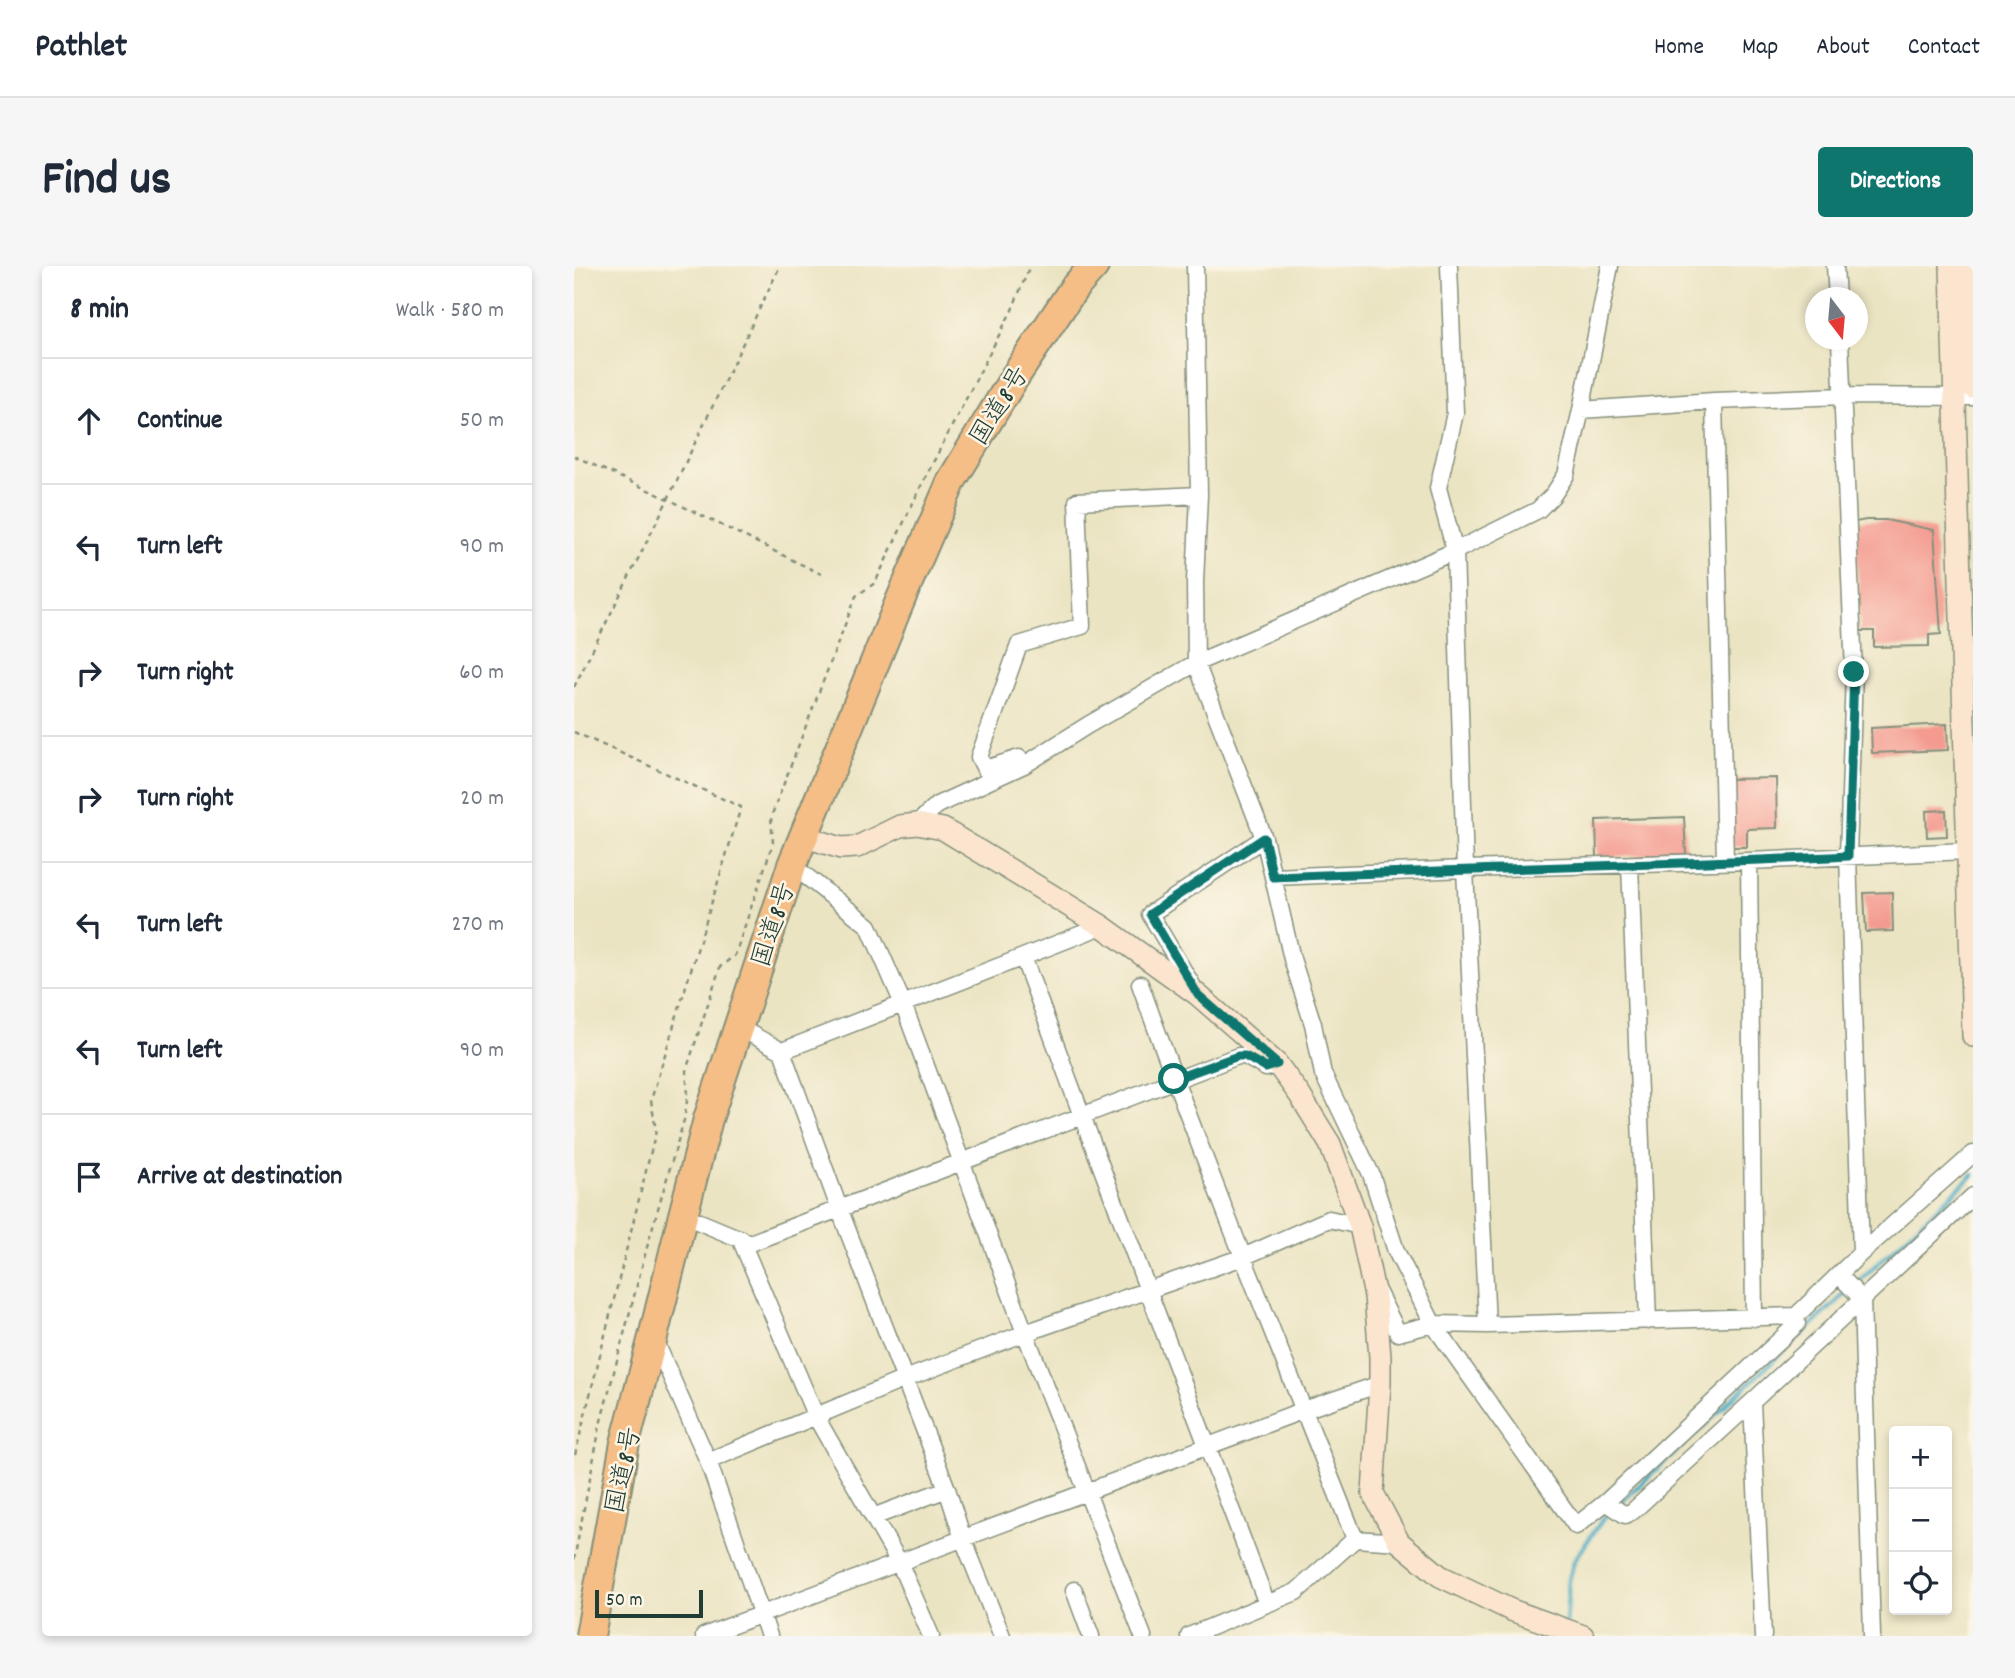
<!DOCTYPE html>
<meta charset="utf-8">
<style>
body{margin:0;font-family:Dekko,"Klee One",sans-serif;background:#f6f6f7;color:#1f2937}
.controls{position:absolute;right:21px;bottom:21px;display:grid;overflow:hidden;border-radius:7px;box-shadow:0 4px 10px #0003}
.controls button{width:63px;height:63px;display:grid;place-items:center;padding:0;border:0;border-bottom:2px solid #e0e1e3;background:#fff;color:#1f2937;font:35px sans-serif}
.compass{position:absolute;left:1231px;top:21px;width:63px;height:63px;border-radius:50%;background:#fff;box-shadow:0 4px 10px #0003;rotate:164deg}
.scale{position:absolute;left:21px;bottom:18px;width:108px;box-sizing:border-box;padding-left:7px;border:4px solid #1f3d34;border-top:0;font-size:19px;line-height:24px;white-space:nowrap;color:#1f3d34;-webkit-text-stroke:5px #fcf5e5;paint-order:stroke}
.stop{position:absolute;width:21px;height:21px;margin:-16px;border:5px solid #0f766e;border-radius:50%;background:#fff}
.stop.end{background:#0f766e;border-color:#fff;box-shadow:0 2px 7px #0008}
.list{margin:0;padding:0;list-style:none}
h2{display:flex;justify-content:space-between;align-items:center;height:91px;margin:0;padding:0 28px;font-size:30px}
h2 small{font-size:23px;font-weight:400;color:#747a83}
.list li{display:grid;grid-template-columns:46px 1fr auto;gap:21px;align-items:center;box-sizing:border-box;height:126px;padding:0 28px;border-top:2px solid #e0e1e3}
.list b{display:block;font-size:26px;white-space:nowrap}
.list em{font-size:23px;font-style:normal;color:#747a83}
.icon{flex:none;width:38px;height:38px;fill:none;stroke:currentColor;stroke-width:2;stroke-linecap:round;stroke-linejoin:round}
.map{position:relative;flex:none;width:1399px;height:1370px;overflow:hidden;border-radius:7px}
header{display:flex;align-items:center;gap:42px;box-sizing:border-box;height:98px;padding:0 35px;background:#fff;border-bottom:2px solid #e0e1e3}
header strong{font-size:33px}
nav{display:flex;gap:38px;margin-inline-start:auto;font-size:24px}
.intro{display:flex;align-items:center;justify-content:space-between;box-sizing:border-box;height:168px;padding:0 42px}
h1{margin:0;font-size:49px}
.button{padding:18px 32px;border-radius:7px;background:#0f766e;color:#fff;font-size:24px;font-weight:700}
main{display:flex;gap:42px;padding:0 42px}
aside{flex:1;background:#fff;border-radius:7px;box-shadow:0 4px 10px #0003}
.map>svg:first-child{display:block}
.lines{fill:none;stroke-linecap:round;stroke-linejoin:round}
.stream{stroke:#42a8c2;stroke-width:4.5}
.building{fill:#f49a8f}
.street-casing{stroke:#85907c;stroke-width:19}
.secondary-casing{stroke:#85907c;stroke-width:24}
.highway-casing{stroke:#85907c;stroke-width:32}
.path{stroke:#85907c;stroke-width:2.5;stroke-dasharray:5 5;stroke-linecap:butt}
.street{stroke:#fff;stroke-width:16}
.secondary{stroke:#fbe5cf;stroke-width:21}
.highway{stroke:#f5be86;stroke-width:28}
.route{stroke:#0f766e;stroke-width:9}
.labels{text-anchor:middle;stroke-width:5;stroke-linejoin:round;paint-order:stroke}
.street-label{font-size:26px;fill:#1f3d34;stroke:#fcf5e5}
</style>
<header>
<strong>Pathlet</strong>
<nav><a>Home</a><a>Map</a><a>About</a><a>Contact</a></nav>
</header>
<div class="intro"><h1>Find us</h1><a class="button">Directions</a></div>
<main>
<aside>
<h2>8 min<small>Walk · 580 m</small></h2>
<ul class="list">
<li><svg class="icon" aria-label="ahead" viewBox="0 0 24 24"><path d="M12 20V5M6 11l6-6 6 6"/></svg><div><b>Continue</b></div><em>50 m</em></li>
<li><svg class="icon" aria-label="left" viewBox="0 0 24 24"><path d="M17 20v-9H6M10 6l-5 5 5 5"/></svg><div><b>Turn left</b></div><em>90 m</em></li>
<li><svg class="icon" aria-label="right" viewBox="0 0 24 24"><path d="M7 20v-9h11M14 6l5 5-5 5"/></svg><div><b>Turn right</b></div><em>60 m</em></li>
<li><svg class="icon" aria-label="right" viewBox="0 0 24 24"><path d="M7 20v-9h11M14 6l5 5-5 5"/></svg><div><b>Turn right</b></div><em>20 m</em></li>
<li><svg class="icon" aria-label="left" viewBox="0 0 24 24"><path d="M17 20v-9H6M10 6l-5 5 5 5"/></svg><div><b>Turn left</b></div><em>270 m</em></li>
<li><svg class="icon" aria-label="left" viewBox="0 0 24 24"><path d="M17 20v-9H6M10 6l-5 5 5 5"/></svg><div><b>Turn left</b></div><em>90 m</em></li>
<li><svg class="icon" aria-label="arrive" viewBox="0 0 24 24"><path d="M6 21V4h12l-3 4 3 4H6"/></svg><div><b>Arrive at destination</b></div></li>
</ul>
</aside>
<div class="map">
<svg width="1399" height="1370" viewBox="0 0 1399 1370">
<rect width="100%" height="100%" fill="#fcf5e5"/>
<filter id="ink" filterUnits="userSpaceOnUse"><feTurbulence type="fractalNoise" baseFrequency=".0143" numOctaves="2"/><feDisplacementMap in="SourceGraphic" scale="14" xChannelSelector="R" yChannelSelector="G"/><feConvolveMatrix kernelMatrix="1 2 1 2 8 2 1 2 1" color-interpolation-filters="sRGB"/></filter>
<filter id="wash" filterUnits="userSpaceOnUse"><feTurbulence type="fractalNoise" baseFrequency=".00686" numOctaves="4" result="noise"/><feDisplacementMap in="SourceGraphic" scale="28" xChannelSelector="R" yChannelSelector="G"/><feGaussianBlur stdDeviation="1.57" result="paint"/><feColorMatrix in="noise" values="0 0 0 0 0 0 0 0 0 0 0 0 0 0 0 0 0 1.4 0 .05"/><feComposite in="paint" operator="in"/></filter>
<g filter="url(#wash)">
<rect width="100%" height="100%" fill="#ebe4c3"/>
<g class="lines">
<path class="stream" d="M992,1357L995,1314L1000,1295L1028,1254L1399,909"/>
</g>
<g id="blocks">
<path class="building" d="M1292,254H1312L1360,264L1367,368L1355,369V380L1300,381V365H1286L1281,256Z
M1373,458L1374,484L1298,487L1297,462Z
M1202,512L1203,562L1173,563V581H1156V513Z
M1372,544L1373,570L1353,571L1352,545Z
M1110,551L1112,588L1023,591L1022,554Z
M1318,626L1319,665L1292,666L1290,627Z"/>
</g>
</g>
<g filter="url(#ink)">
<use href="#blocks" fill-opacity="0" stroke="#85907c" stroke-width="2"/>
<g class="lines">
<g class="street-casing">
<path id="street" d="M621,0L625,229L621,316L622,397L690,572L718,693L739,758L749,808L797,908L822,985L859,1058L913,1059L1222,1050L1287,987L1399,888
M875,0L881,147L864,222L881,285L891,603L913,1059
M1261,0L1263,32
M1266,74L1280,406L1274,590L1287,987
M1140,135L1151,595
M1007,144L1140,135L1270,130L1399,131
M445,492L411,503L405,491L445,379L508,360L503,235L625,229
M343,558L363,539L452,498L514,459L622,397L881,285L964,244L979,229L992,209L1007,144L1036,0
M1175,595L1180,1052
M218,599L295,660L329,738L451,1067L569,1370
M1056,599L1074,1055
M699,611L891,603L1175,595L1393,585L1399,580
M449,691L528,660
M566,718C633,905 708,1089 781,1273
M621,724L576,648L690,572
M164,761L208,785L265,942L373,1223L389,1273L428,1370
M208,785L449,691L508,850L693,1338
M109,949L176,977L664,790H671L692,802L703,798
M166,972L242,1151L325,1296L357,1370
M1265,1009L1288,1033L1298,1370
M803,1025L824,1067L859,1058L1002,1260L1032,1236L1223,1058L1222,1050
M80,1072L134,1195L195,1370
M1178,1136L1189,1370
M134,1195L331,1113L451,1067L669,991L755,953L786,960
M1032,1236L1051,1249L1059,1245L1178,1136L1399,930
M299,1251L373,1223
M500,1324L517,1370
M130,1370L730,1144L806,1118
M615,1370L722,1326L781,1273L825,1276"/>
</g>
<g class="secondary-casing">
<path id="secondary" d="M1377,0L1399,770
M1394,0L1399,122
M229,570L267,582L283,581L326,560L343,558L369,563L528,660L624,729L703,798L725,828L756,878L786,960L801,1030L806,1091V1118L799,1227L825,1276L866,1310L937,1344L1009,1370"/>
</g>
<g class="highway-casing">
<path id="highway" d="M16,1370L51,1177L79,1071L109,949L134,853L218,599L326,335L378,214L440,112L500,22L520,0"/>
</g>
<path class="path" d="M0,190L94,233L247,308
M0,421L94,233L206,0
M0,466L167,541L77,834L82,865L0,1193
M0,1294L27,1155L76,970L110,854L114,829L112,805L146,701L161,689L199,577L197,551L282,330L301,317L348,218L438,44L456,0"/>
<use href="#street" class="street"/>
<use href="#secondary" class="secondary"/>
<use href="#highway" class="highway"/>
</g>
</g>
<g class="lines" filter="url(#ink)">
<path class="route" d="M600,813L664,790H671L692,802L703,798L624,729L576,648L690,572L699,611C890,603 1082,600 1274,590L1280,406"/>
</g>
<g class="labels">
<g class="street-label">
<text transform="translate(424 139) rotate(-58)" y="9">国道8号</text>
<text transform="translate(198 658) rotate(-72)" y="9">国道8号</text>
<text transform="translate(48 1204) rotate(-78)" y="9">国道8号</text>
</g>
</g>
</svg>
<div class="controls">
<button>+</button>
<button>−</button>
<button><svg class="icon" aria-label="locate" viewBox="0 0 24 24"><circle cx="12" cy="12" r="6"/><path d="M12 2v4M12 18v4M2 12h4M18 12h4"/></svg></button>
</div>
<svg class="compass" viewBox="-18 -18 36 36"><path d="M0-13l5 13h-10z" fill="#e53935"/><path d="M0 13l5-13h-10z" fill="#747a83"/></svg>
<div class="scale">50 m</div>
<div class="stop" style="left:600px;top:813px"></div>
<div class="stop end" style="left:1280px;top:406px"></div>
</div>
</main>
